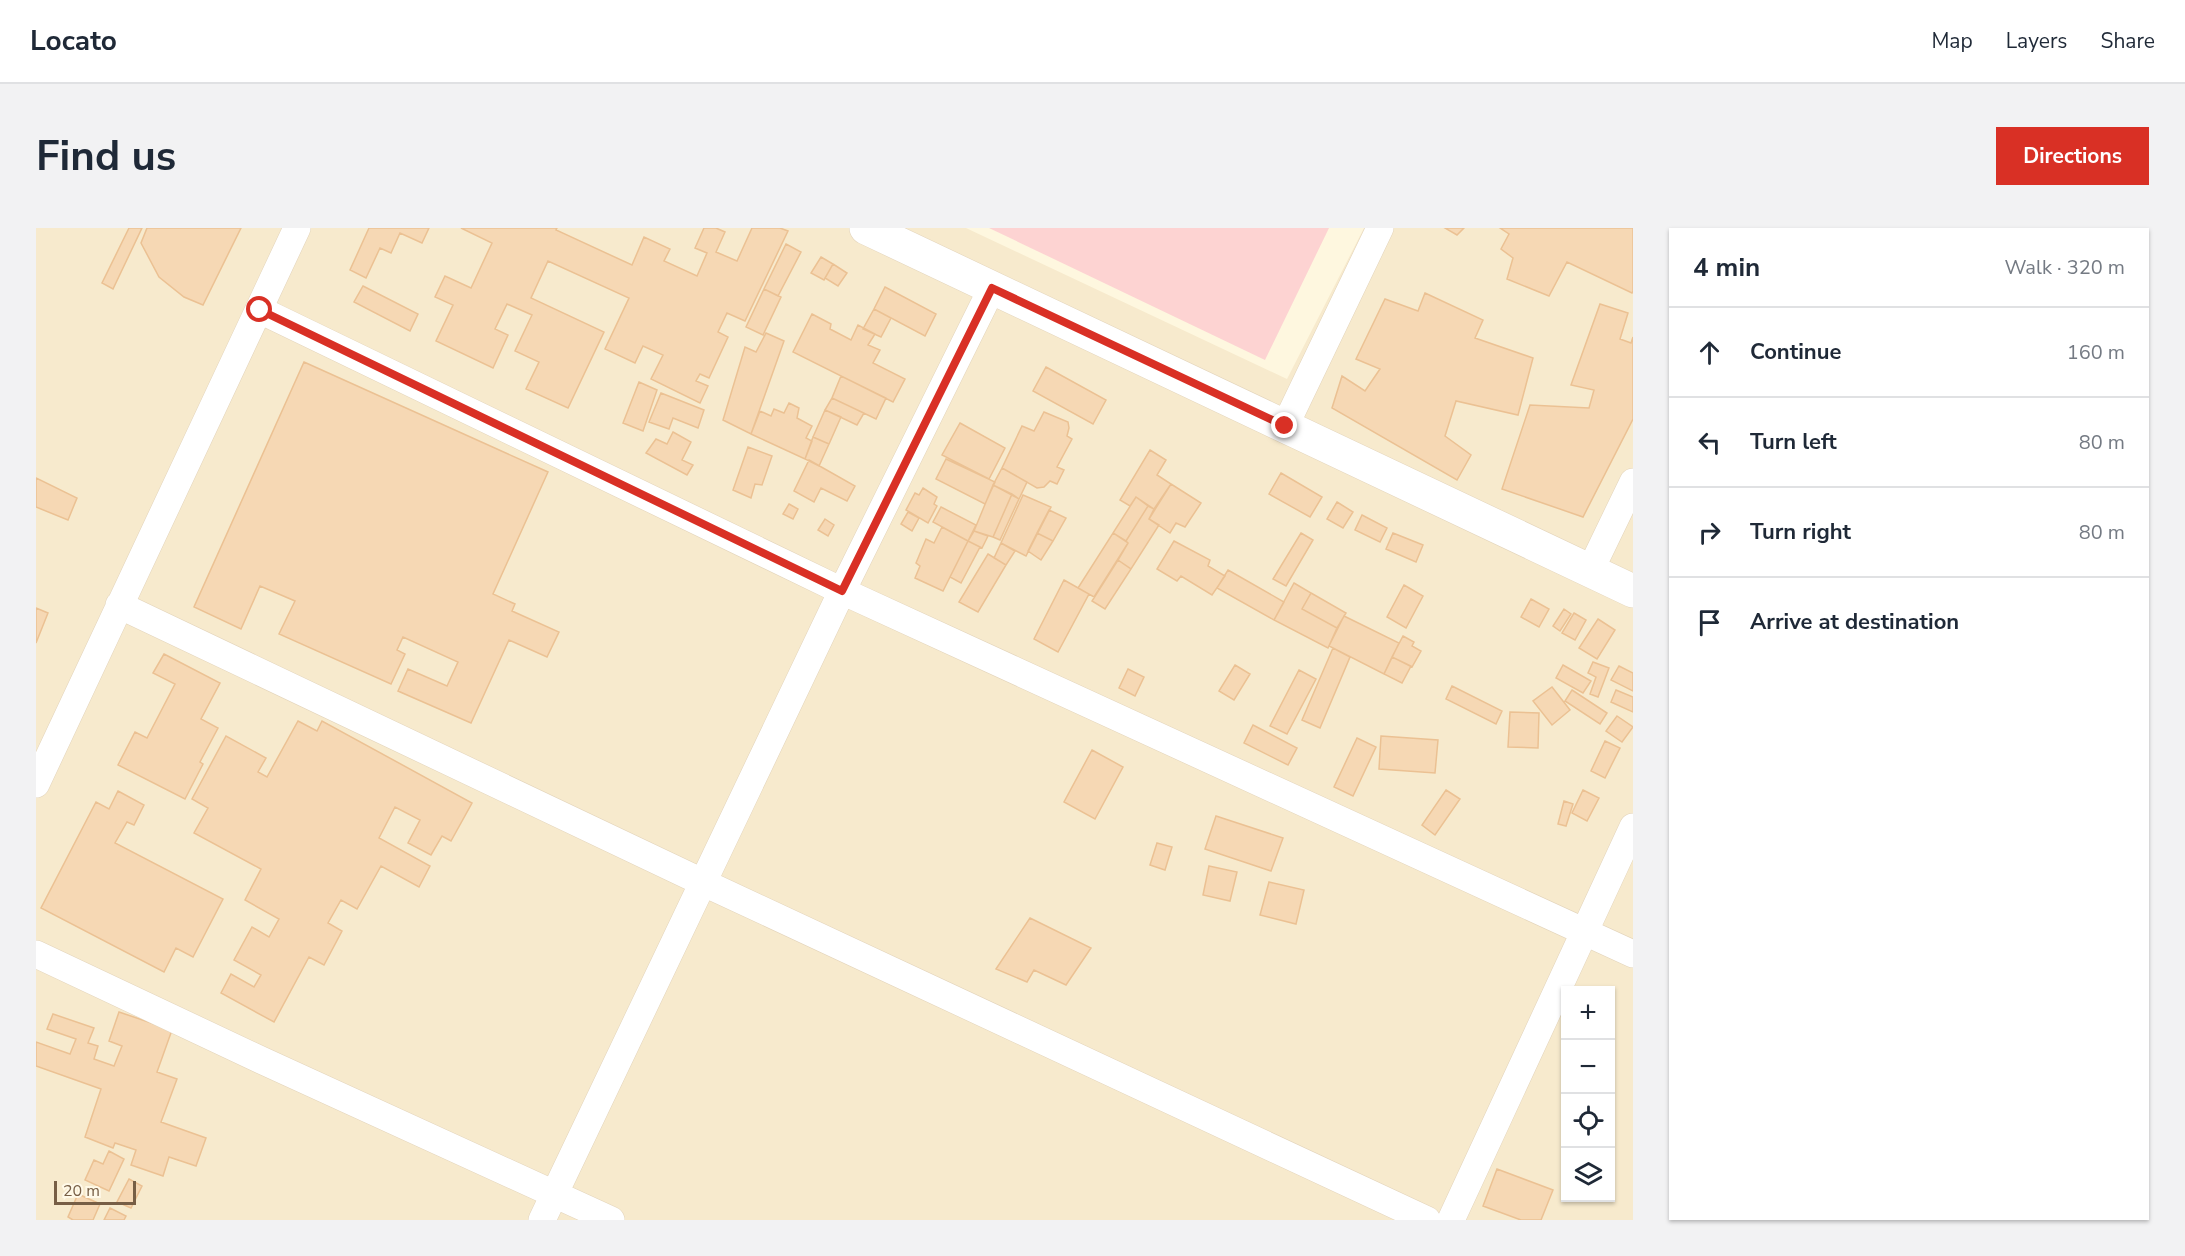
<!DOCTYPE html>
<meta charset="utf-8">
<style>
body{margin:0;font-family:"Nunito Sans",sans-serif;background:#f2f2f3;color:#1f2937}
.controls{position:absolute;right:18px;bottom:18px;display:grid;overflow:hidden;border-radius:0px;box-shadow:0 2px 4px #0004}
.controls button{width:54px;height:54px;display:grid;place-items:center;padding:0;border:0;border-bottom:2px solid #e0e1e3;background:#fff;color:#1f2937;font:30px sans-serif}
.scale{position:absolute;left:18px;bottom:15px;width:82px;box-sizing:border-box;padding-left:6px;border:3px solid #775e45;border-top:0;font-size:16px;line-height:21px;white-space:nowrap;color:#775e45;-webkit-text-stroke:4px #fff9e8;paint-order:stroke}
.stop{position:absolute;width:18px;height:18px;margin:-14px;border:4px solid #d93025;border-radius:50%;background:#fff}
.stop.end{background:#d93025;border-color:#fff;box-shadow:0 2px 6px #0008}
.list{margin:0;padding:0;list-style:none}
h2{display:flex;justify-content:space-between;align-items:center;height:78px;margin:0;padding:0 24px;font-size:26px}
h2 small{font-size:20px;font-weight:400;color:#747a83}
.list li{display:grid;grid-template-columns:39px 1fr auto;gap:18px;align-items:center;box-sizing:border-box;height:90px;padding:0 24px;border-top:2px solid #e0e1e3}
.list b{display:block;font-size:22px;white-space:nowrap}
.list em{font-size:20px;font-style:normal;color:#747a83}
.icon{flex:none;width:33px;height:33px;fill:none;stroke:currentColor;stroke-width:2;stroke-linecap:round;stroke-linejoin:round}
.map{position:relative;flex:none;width:1597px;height:992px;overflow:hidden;border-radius:0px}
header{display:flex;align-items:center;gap:36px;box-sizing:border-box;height:84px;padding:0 30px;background:#fff;border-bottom:2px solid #e0e1e3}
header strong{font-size:28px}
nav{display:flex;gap:33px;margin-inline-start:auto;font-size:21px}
.intro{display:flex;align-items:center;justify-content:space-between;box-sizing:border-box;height:144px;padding:0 36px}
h1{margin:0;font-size:42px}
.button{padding:15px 27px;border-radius:0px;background:#d93025;color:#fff;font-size:21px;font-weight:700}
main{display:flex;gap:36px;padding:0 36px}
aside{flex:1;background:#fff;border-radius:0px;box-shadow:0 2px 4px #0004}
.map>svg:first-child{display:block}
.residential{fill:#f7eacd;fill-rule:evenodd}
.medical{fill:#fdd3d2}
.building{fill:#f6d8b4;stroke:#ebc193;stroke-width:1.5}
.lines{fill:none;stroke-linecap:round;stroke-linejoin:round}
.minor-casing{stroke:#e3d4bb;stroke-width:28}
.tertiary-casing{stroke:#e3d4bb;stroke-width:34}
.minor{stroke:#fff;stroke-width:27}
.tertiary{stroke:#fff;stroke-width:33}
.route{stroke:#d93025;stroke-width:8}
</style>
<header>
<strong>Locato</strong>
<nav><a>Map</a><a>Layers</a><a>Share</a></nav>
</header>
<div class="intro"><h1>Find us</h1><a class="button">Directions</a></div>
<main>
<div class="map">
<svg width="1597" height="992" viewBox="0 0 1597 992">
<rect width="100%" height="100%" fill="#fef7df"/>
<path class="residential" d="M0,0H930L1251,151L1328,0H1597V992H0ZM1530,762H1574V970H1530Z"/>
<path class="medical" d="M953,0H1293L1229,132Z"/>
<path class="building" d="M93,0H106L77,61L66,55Z
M111,0H205L167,77L148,69L123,49L105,15Z
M333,0H393L386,15L364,5L355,25L344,20L330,50L314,42Z
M425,0H521L520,2L596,37L608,9L634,21L628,33L661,48L671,25L659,20L668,0H680L689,4L680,24L701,33L716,0H744L752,3L709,93L691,85L682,104L692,109L673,150L664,146L660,153L672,158L664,175L615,151L627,127L607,118L599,135L569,121L593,70L512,33L495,70L568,104L532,180L490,161L503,134L479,123L496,87L471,76L459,101L472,107L457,140L400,113L417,77L399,69L409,48L435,60L456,15Z
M1409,0H1428L1421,7Z
M1464,0H1597V63L1596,65L1531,34L1513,68L1471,51L1477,30L1465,21L1473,6Z
M750,16L765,24L742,68L728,61Z
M785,29L797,36L788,52L775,45Z
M797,36L811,45L802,58L789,50Z
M327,58L382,86L374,103L318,74Z
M849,59L900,86L889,108L838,81Z
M728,61L745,69L727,107L710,99Z
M1389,65L1447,92L1439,110L1497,130L1482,187L1420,173L1409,208L1435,227L1421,252L1296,180L1306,148L1329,163L1344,141L1320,131L1349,71L1382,83Z
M1564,76L1592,85L1584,111L1595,115L1597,109V191L1547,289L1466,261L1494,177L1553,180L1558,162L1535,157Z
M838,81L855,90L845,109L827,101Z
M776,86L795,96L794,101L815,112L822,97L839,106L832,117L844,122L837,135L869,151L857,174L757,124Z
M730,105L748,113L715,206L687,192L709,119L720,124Z
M268,134L512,244L457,366L479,376L476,383L523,404L511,429L473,412L435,495L362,463L372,441L411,458L422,434L367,409L361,422L369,426L355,456L243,406L259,373L224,358L205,401L158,379Z
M1010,139L1070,172L1057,196L997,163Z
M805,148L850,170L840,191L796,170Z
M603,154L621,162L607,203L587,195Z
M625,165L668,182L662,200L637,190L633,201L613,194Z
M796,170L828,185L821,197L789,182Z
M753,175L763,180L761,190L776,198L770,210L776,213L769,231L715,206L724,183L735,188L738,181L748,185Z
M789,182L805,189L793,216L777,209Z
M1008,184L1032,194L1033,200L1031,208L1036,211L1021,239L1028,242L1021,256L1014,253L1008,259L1001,260L966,240L986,198L998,203Z
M924,195L969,220L953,251L906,227Z
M637,204L655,214L646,232L657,237L651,247L610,225L620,211L631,216Z
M777,209L793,216L783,238L769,231Z
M712,219L736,228L726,257L719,256L715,270L697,262Z
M1114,222L1130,232L1121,247L1135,256L1118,281L1100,269L1094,278L1084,272Z
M910,231L959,254L949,276L900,251Z
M773,232L819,258L811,273L785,260L778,274L758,263Z
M966,240L991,254L983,271L957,257Z
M1245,245L1286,269L1274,289L1233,266Z
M0,250L41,270L32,292L0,279Z
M1135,256L1165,275L1149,299L1140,295L1134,305L1113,291Z
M957,257L976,266L957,309L938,303Z
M887,260L901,269L898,276L901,278L892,295L870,282L879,265L883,267Z
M976,266L983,271L964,312L957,309Z
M987,267L1015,279L990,328L965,315Z
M1100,269L1112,278L1090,313L1077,305Z
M1301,274L1317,284L1307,300L1291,291Z
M753,276L762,281L757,291L747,286Z
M1112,278L1118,281L1113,291L1123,297L1095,341L1082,332L1092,315L1090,313Z
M905,279L940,297L932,313L897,294Z
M1013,282L1030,290L1017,313L1001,305Z
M872,284L883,290L876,303L865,296Z
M1326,287L1351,300L1344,314L1319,302Z
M789,291L798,297L792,308L782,302Z
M906,299L932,313L907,363L879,350L884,338L880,335L890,311L898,315Z
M938,303L952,308L946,320L932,313Z
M1001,305L1017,313L1005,332L992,323Z
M1077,305L1092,315L1058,369L1042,360Z
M1265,305L1277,312L1250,358L1237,351Z
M1357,305L1387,317L1380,334L1350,321Z
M932,313L944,319L925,355L914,349Z
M1138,313L1174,332L1172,338L1189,348L1176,367L1145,348L1141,353L1121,341Z
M965,315L979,323L970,337L958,330Z
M952,326L970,337L942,384L923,374Z
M1082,332L1095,341L1069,381L1056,373Z
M1192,342L1248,374L1238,392L1181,360Z
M1028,352L1053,366L1022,424L998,411Z
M1258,355L1275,365L1266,381L1301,400L1292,420L1238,392Z
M1368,357L1387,368L1370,400L1351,389Z
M1275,365L1310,385L1301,400L1266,381Z
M1495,371L1513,381L1503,399L1485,389Z
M0,380L12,385L0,415Z
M1528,381L1535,386L1524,403L1517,398Z
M1538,385L1550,392L1539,412L1526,405Z
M1308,388L1363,415L1348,446L1293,418Z
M1562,391L1579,402L1561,431L1543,420Z
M1367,408L1378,414L1376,418L1385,423L1376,439L1356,429Z
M1297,420L1314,429L1284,500L1266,492Z
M128,426L184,455L165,491L182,500L164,534L167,536L149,571L82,537L99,504L111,510L139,456L117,445Z
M1356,429L1375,438L1366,455L1348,446Z
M1557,434L1573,440L1562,469L1554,466L1560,449L1552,445Z
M1199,437L1214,446L1198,472L1183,463Z
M1527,437L1555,453L1547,465L1520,450Z
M1583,438L1597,445V463L1575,452Z
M1092,441L1108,449L1099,468L1083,460Z
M1263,442L1280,451L1251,506L1234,498Z
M1416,458L1466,483L1460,496L1410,471Z
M1516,459L1534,482L1516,497L1497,473Z
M1536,462L1571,485L1564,496L1529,473Z
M1580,462L1597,469V484L1575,474Z
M1474,484L1503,485L1502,520L1472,519Z
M1581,488L1597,499L1586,514L1570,503Z
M262,493L281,503L286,493L436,575L415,613L406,608L395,627L372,615L384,592L359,579L343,610L394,638L383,659L345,638L321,681L305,672L292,695L306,703L288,737L273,729L238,794L185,765L195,746L218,759L225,747L198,732L216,699L233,709L243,691L209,672L225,641L158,605L172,580L156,571L190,508L230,530L222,544L231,549Z
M1217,497L1261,520L1252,537L1208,515Z
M1345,508L1402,512L1399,545L1343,541Z
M1321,510L1340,519L1317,568L1298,559Z
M1569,513L1584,520L1569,550L1555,543Z
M1056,522L1087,539L1059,591L1028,574Z
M1410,562L1424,571L1399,607L1386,597Z
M1547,562L1563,570L1551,593L1536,585Z
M82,563L108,577L98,597L91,594L79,615L187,671L157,729L140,720L128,744L5,680L60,574L73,581Z
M1528,573L1537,576L1530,598L1522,596Z
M1180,588L1247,610L1235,643L1169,621Z
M1121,615L1136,619L1129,642L1114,637Z
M1173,638L1201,644L1194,673L1167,667Z
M1233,654L1268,662L1260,696L1224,687Z
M994,690L1055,720L1030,757L998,742L991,754L960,741Z
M83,784L136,802L121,844L141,851L125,894L170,910L160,938L133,929L127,948L95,937L100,922L79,915L77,920L49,909L65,861L0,838V814L34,826L40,811L11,801L17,786L58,800L52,815L62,818L58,831L78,838L86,818L73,813Z
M73,923L88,931L73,963L49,952L58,932L67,936Z
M1461,941L1517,962L1505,992H1485L1447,978Z
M93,951L106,958L95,980L81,974Z
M42,966L64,976L57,992H37L32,989Z
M74,980L90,988L88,992H68Z"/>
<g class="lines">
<g class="minor-casing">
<path id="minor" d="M224,82L806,363L1597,726
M1249,198L1344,0
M1554,343L1597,254
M83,377L666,654L1391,992
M0,556L261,0
M0,726L225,832L575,992
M506,992L806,363L956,60
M1415,992L1597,599"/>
</g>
<g class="tertiary-casing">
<path id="tertiary" d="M830,0L1597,363"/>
</g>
<use href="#minor" class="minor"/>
<use href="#tertiary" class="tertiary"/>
</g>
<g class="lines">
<path class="route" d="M224,82L806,363L956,60L1249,198"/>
</g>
</svg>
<div class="controls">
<button>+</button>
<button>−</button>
<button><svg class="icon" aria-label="locate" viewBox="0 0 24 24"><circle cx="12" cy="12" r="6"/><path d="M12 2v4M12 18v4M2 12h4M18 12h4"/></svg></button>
<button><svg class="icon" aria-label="layers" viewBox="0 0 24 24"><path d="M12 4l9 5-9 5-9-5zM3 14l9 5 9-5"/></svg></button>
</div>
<div class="scale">20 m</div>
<div class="stop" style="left:224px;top:82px"></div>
<div class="stop end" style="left:1249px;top:198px"></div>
</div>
<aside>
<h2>4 min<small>Walk · 320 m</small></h2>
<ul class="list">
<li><svg class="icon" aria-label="ahead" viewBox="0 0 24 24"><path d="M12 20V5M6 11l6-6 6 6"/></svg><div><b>Continue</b></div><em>160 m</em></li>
<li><svg class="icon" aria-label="left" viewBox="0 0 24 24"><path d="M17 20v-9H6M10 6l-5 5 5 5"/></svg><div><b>Turn left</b></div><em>80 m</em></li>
<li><svg class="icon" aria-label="right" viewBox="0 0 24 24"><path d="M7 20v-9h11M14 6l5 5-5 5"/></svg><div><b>Turn right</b></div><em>80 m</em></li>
<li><svg class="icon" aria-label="arrive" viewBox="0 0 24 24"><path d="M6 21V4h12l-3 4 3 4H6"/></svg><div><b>Arrive at destination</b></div></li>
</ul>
</aside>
</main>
